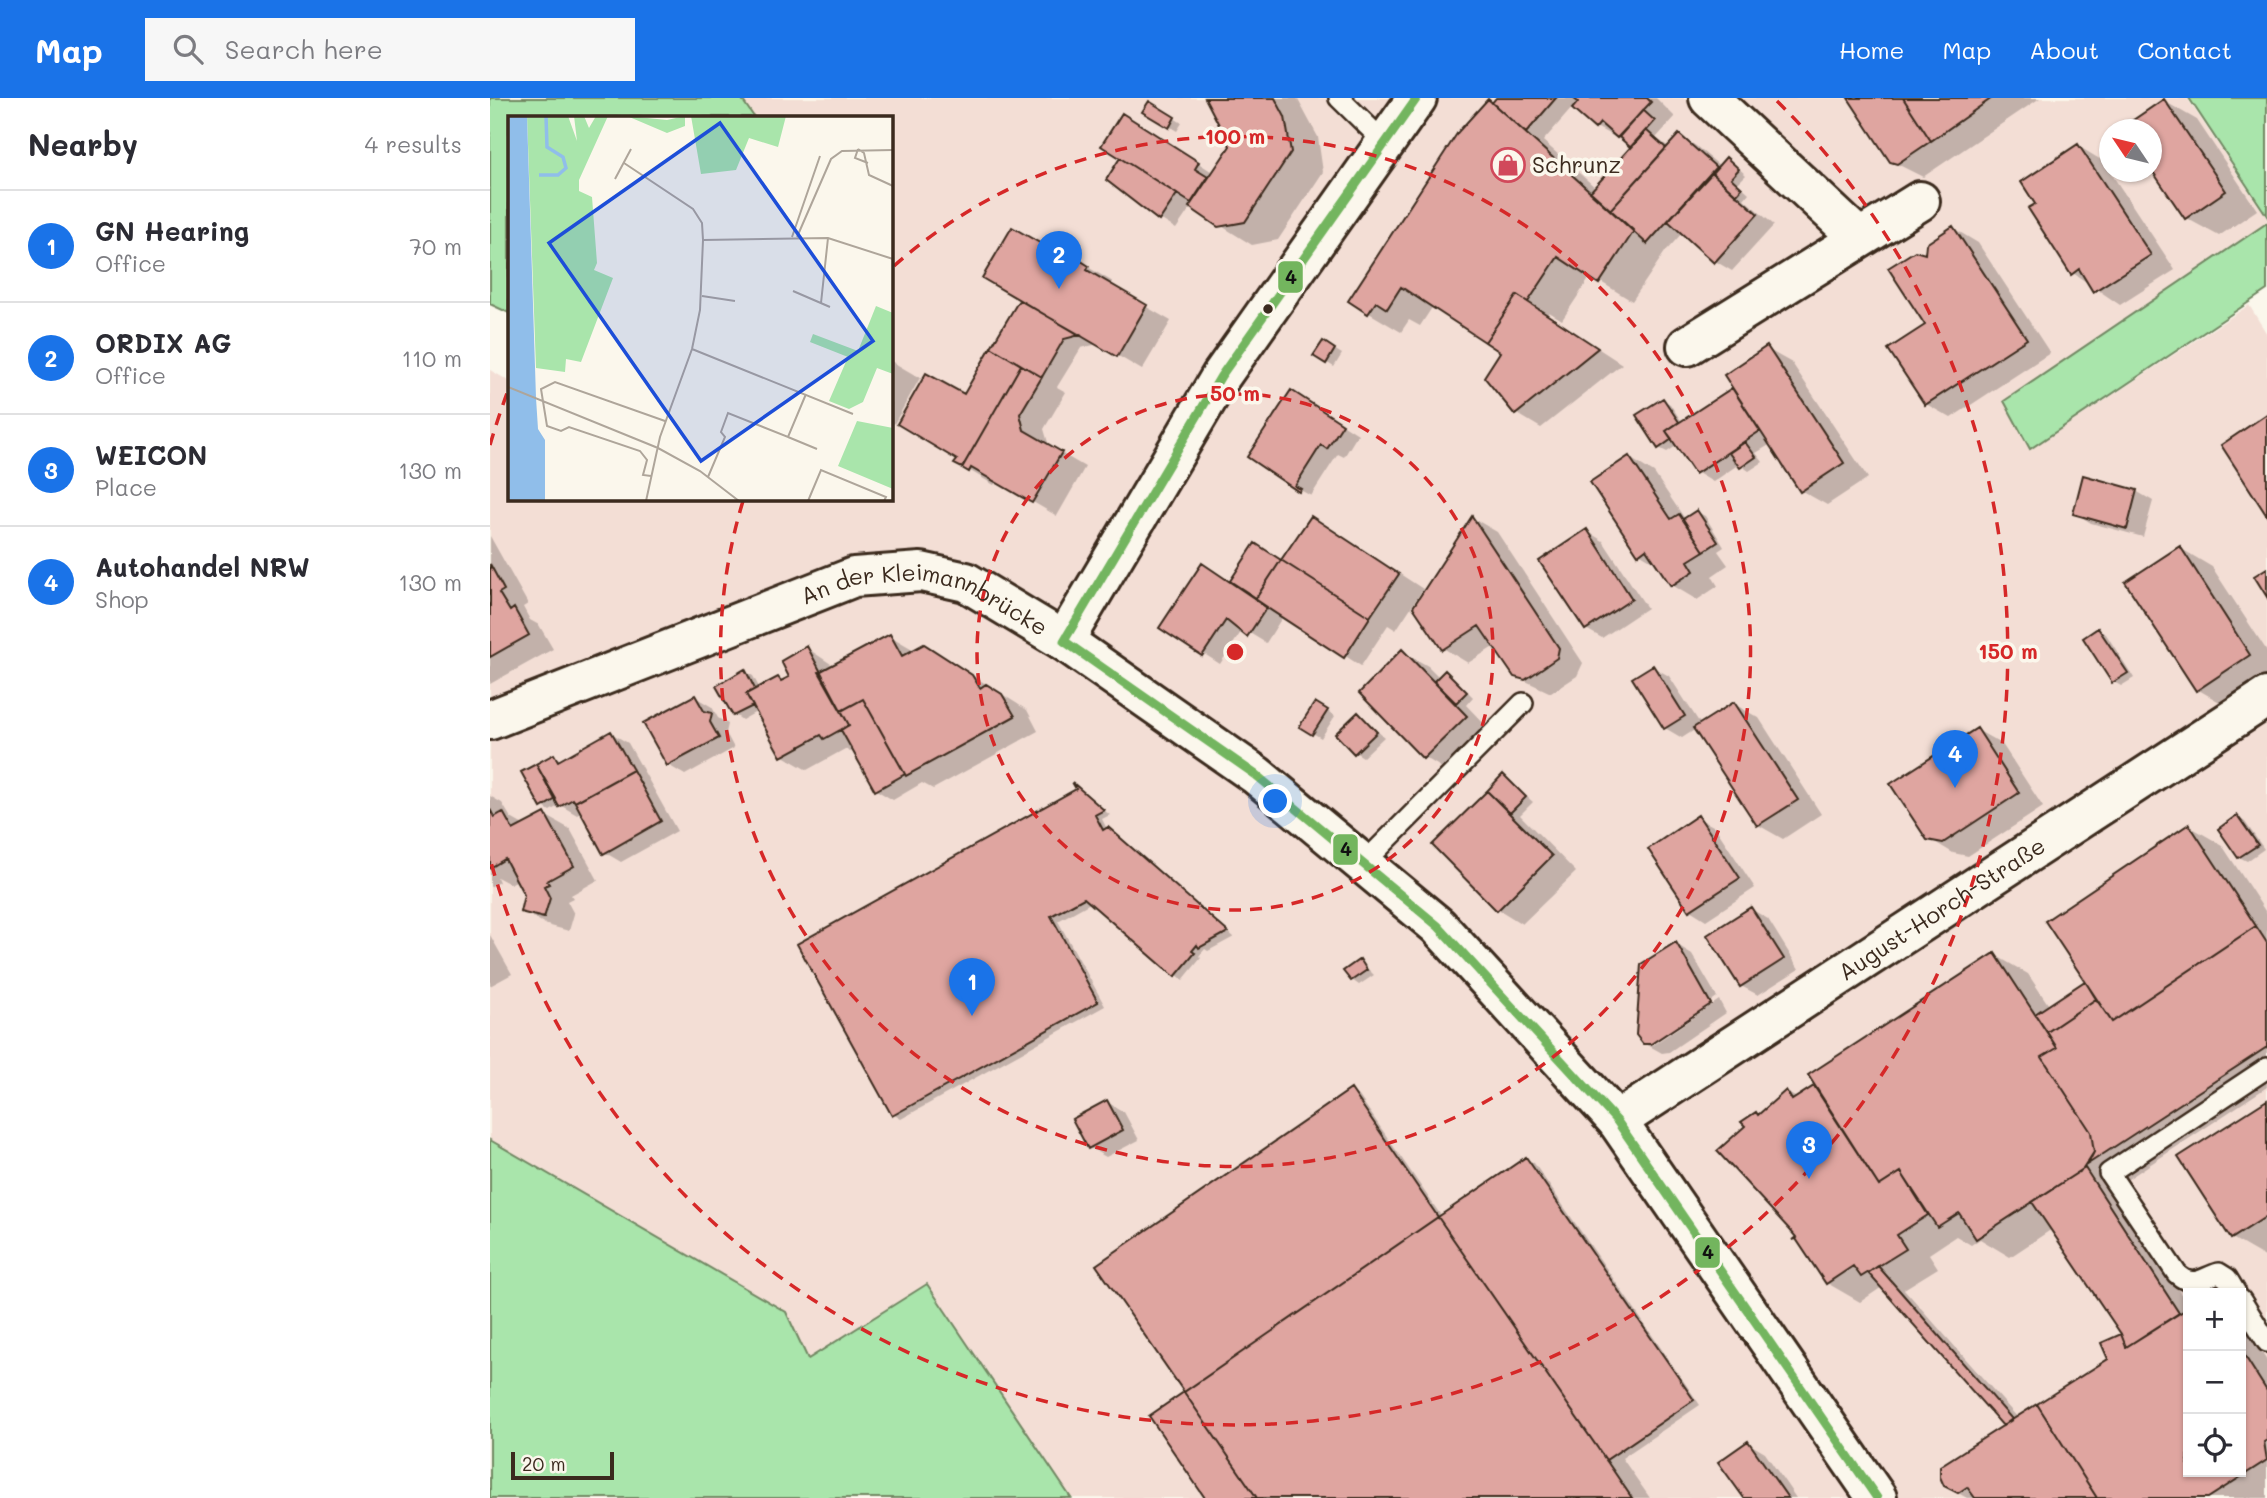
<!DOCTYPE html>
<meta charset="utf-8">
<style>
body{margin:0;font-family:Mali,sans-serif;background:#f7f7f7;color:#2b2b33}
.controls{position:absolute;right:21px;bottom:21px;display:grid;overflow:hidden;border-radius:0px;box-shadow:0 2px 5px #0004}
.controls button{width:63px;height:63px;display:grid;place-items:center;padding:0;border:0;border-bottom:2px solid #e1e1e2;background:#fff;color:#2b2b33;font:35px sans-serif}
.compass{position:absolute;left:1609px;top:21px;width:63px;height:63px;border-radius:50%;background:#fff;box-shadow:0 2px 5px #0004;rotate:305deg}
.scale{position:absolute;left:21px;bottom:18px;width:103px;box-sizing:border-box;padding-left:7px;border:4px solid #3b2a1e;border-top:0;font-size:19px;line-height:24px;white-space:nowrap;color:#3b2a1e;-webkit-text-stroke:5px #fbf7ec;paint-order:stroke}
.you{position:absolute;left:786px;top:704px;width:24px;height:24px;margin:-18px;border:5px solid #fff;border-radius:50%;background:#1a73e8;box-shadow:0 0 0 10px #1a73e833}
.badge{display:grid;place-items:center;width:46px;height:46px;border-radius:50%;background:#1a73e8;color:#fff;font-size:23px;font-weight:700}
.pin{position:absolute;translate:-50% -58px;filter:drop-shadow(0 2px 4px #0008)}
.pin::after{content:'';position:absolute;top:37px;width:24px;height:21px;background:inherit;clip-path:polygon(0 0,100% 0,50% 100%)}
.list{margin:0;padding:0;list-style:none}
h2{display:flex;justify-content:space-between;align-items:center;height:91px;margin:0;padding:0 28px;font-size:30px}
h2 small{font-size:23px;font-weight:400;color:#7c7c81}
.list li{display:grid;grid-template-columns:46px 1fr auto;gap:21px;align-items:center;box-sizing:border-box;height:112px;padding:0 28px;border-top:2px solid #e1e1e2}
.list b{display:block;font-size:26px;white-space:nowrap}
.list p{margin:0;font-size:23px;white-space:nowrap;color:#7c7c81}
.list em{font-size:23px;font-style:normal;color:#7c7c81}
.icon{flex:none;width:38px;height:38px;fill:none;stroke:currentColor;stroke-width:2;stroke-linecap:round;stroke-linejoin:round}
.map{position:relative;flex:none;width:1777px;height:1400px;overflow:hidden}
header{display:flex;align-items:center;gap:42px;box-sizing:border-box;height:98px;padding:0 35px;background:#1a73e8;color:#fff}
header strong{font-size:33px}
nav{display:flex;gap:38px;margin-inline-start:auto;font-size:24px}
.search{width:490px;height:63px;background:#f7f7f7;display:flex;align-items:center;gap:18px;box-sizing:border-box;padding:0 24px;border-radius:0px;color:#7c7c81;font-size:26px}
main{display:flex}
aside{flex:1;background:#fff}
.map>svg:first-child{display:block}
.built{fill:#f3ded5;fill-rule:evenodd}
.green{fill:#a9e5ab;stroke:#728864;stroke-width:2}
.shadow{fill:#0003;fill-rule:evenodd}
.building{fill:#dfa5a0;stroke:#3b2a1e;stroke-width:2}
.lines{fill:none;stroke-linecap:round;stroke-linejoin:round}
.service-casing{stroke:#3b2a1e;stroke-width:24}
.minor-casing{stroke:#3b2a1e;stroke-width:44}
.service{stroke:#fbf7ec;stroke-width:19}
.minor{stroke:#fbf7ec;stroke-width:38}
.bus-1-casing{stroke:#fbf7ec;stroke-width:14}
.bus-1{stroke:#73b55e;stroke-width:9}
.ring{fill:none;stroke:#d62828;stroke-width:3.5;stroke-dasharray:12 9}
.bus-dot{fill:#3b2a1e;stroke:#fbf7ec;stroke-width:2.5}
.labels{text-anchor:middle;stroke-width:7;stroke-linejoin:round;paint-order:stroke}
.poi-label{font-size:23px;fill:#3b2a1e;stroke:#fbf7ec;text-anchor:start}
.street-label{font-size:23px;fill:#3b2a1e;stroke:#fbf7ec}
.inset-river{fill:none;stroke:#90beea;stroke-width:3.5}
.inset-road{fill:none;stroke:#aea59a;stroke-width:2}
.view{fill:#1d4ed8;fill-opacity:0.15;stroke:#1d4ed8;stroke-width:3.5}
.inset-edge{fill:none;stroke:#3b2a1e;stroke-width:3.5}
.centre{fill:#d62828;stroke:#fbf7ec;stroke-width:3.5}
.ring-label{font-size:21px;text-anchor:middle;font-weight:bold;fill:#d62828;stroke:#fbf7ec;stroke-width:7;stroke-linejoin:round;paint-order:stroke}
.line-badge{stroke:#fbf7ec;stroke-width:2.5}
.pale-badge-label{font-size:19px;text-anchor:middle;font-weight:bold;fill:#111}
</style>
<header>
<strong>Map</strong>
<div class="search"><svg class="icon" aria-label="search" viewBox="0 0 24 24"><circle cx="10" cy="10" r="6"/><path d="M15 15l6 6"/></svg>Search here</div>
<nav><a>Home</a><a>Map</a><a>About</a><a>Contact</a></nav>
</header>
<main>
<aside>
<h2>Nearby<small>4 results</small></h2>
<ul class="list">
<li><span class="badge">1</span><div><b>GN Hearing</b><p>Office</p></div><em>70 m</em></li>
<li><span class="badge">2</span><div><b>ORDIX AG</b><p>Office</p></div><em>110 m</em></li>
<li><span class="badge">3</span><div><b>WEICON</b><p>Place</p></div><em>130 m</em></li>
<li><span class="badge">4</span><div><b>Autohandel NRW</b><p>Shop</p></div><em>130 m</em></li>
</ul>
</aside>
<div class="map">
<svg width="1777" height="1400" viewBox="0 0 1777 1400">
<rect width="100%" height="100%" fill="#fbf7ec"/>
<filter id="ink" filterUnits="userSpaceOnUse"><feTurbulence type="fractalNoise" baseFrequency=".0143" numOctaves="2"/><feDisplacementMap in="SourceGraphic" scale="14" xChannelSelector="R" yChannelSelector="G"/><feConvolveMatrix kernelMatrix="1 2 1 2 8 2 1 2 1" color-interpolation-filters="sRGB"/></filter>
<g filter="url(#ink)">
<path class="built" d="M251,0H1697L1777,120V125L1514,304L1541,351L1759,207L1777,236V1400H581L437,1186L318,1261L296,1214L0,1042V272L19,283V401H401V19H264ZM1619,32H1661V74H1619ZM1698,1195H1751V1374H1698Z"/>
<path class="green" d="M0,0H251L264,19H19V215L0,206Z
M1699,0H1777V118Z
M1777,125V192L1540,351L1514,303Z
M0,1042L296,1214L318,1261L437,1186L581,1400H0Z"/>
<path class="shadow" d="M717,0H807L828,39L833,74L788,142L762,147L701,109L686,131L670,121L649,27L724,75L742,48Z
M1009,0H1166L1185,19L1166,40L1179,49L1190,38L1206,48L1230,68L1236,61L1244,66L1256,77L1248,85L1259,95L1254,101L1284,127L1242,173L1225,163L1193,134L1175,154L1142,203L1101,178L1072,222L1059,214L1057,217L1132,266L1051,330L1026,315L1012,254L943,208L930,228L919,222L911,234L879,215ZM1083,9L1106,29L1143,49L1106,90L1053,43Z
M1360,0H1550L1433,79L1401,63Z
M1674,3L1707,22L1767,112L1729,138L1696,120L1661,32L1636,29Z
M659,5L692,25L687,33L655,13Z
M1588,48L1613,63L1685,172L1630,207L1583,175L1548,106Z
M1463,130L1488,145L1560,255L1461,320L1436,306L1437,158Z
M586,162L623,184L620,188L681,223L652,272L608,246L591,250L567,289L576,294L554,331L559,348L595,369L567,418L507,383L504,387L467,365L474,299L531,201Z
M834,245L852,256L844,269L826,258Z
M1277,251L1302,265L1378,380L1337,407L1312,393L1281,346L1266,355L1273,364L1259,373L1249,366L1223,384L1206,374L1188,347L1177,354L1169,350L1173,302L1180,306L1192,324L1242,292L1248,295Z
M401,263L430,280L404,326L401,324Z
M818,304L868,336L854,359L848,356L821,398L805,389Z
M1140,360L1164,375L1195,421L1207,414L1215,418L1234,449L1228,453L1238,467L1222,478L1228,488L1207,502L1182,487L1169,467L1149,455Z
M1646,393L1663,403L1653,439L1601,425L1585,415Z
M983,420L1007,434L1093,565L1087,578L1061,595L1025,578L1005,548L978,565L953,550Z
M1097,433L1113,443L1157,510L1112,540L1096,531Z
M847,435L933,491L906,532L898,527L871,568L793,518L776,545L753,531L730,566L672,529L741,485L766,447L792,463Z
M0,438L38,506L33,509L40,522L49,527L63,551L0,586Z
M1690,450L1722,469L1777,553V586L1740,610L1707,591Z
M1608,532L1616,536L1644,580L1631,588L1624,584Z
M400,538L426,553L460,563L507,593L537,612L548,633L443,691L432,685L403,702L386,692L364,652L360,654L355,651L317,672L293,658L268,613L252,622L245,617L255,573L263,578L270,591L288,581L293,584L302,579L317,550L344,568Z
M913,554L938,568L950,580L956,574L963,579L983,599L976,607L1001,633L959,674L934,659Z
M1163,569L1179,578L1211,627L1244,606L1269,620L1331,716L1293,741L1268,727L1206,631L1192,640L1175,630Z
M205,599L222,609L228,620L238,626L236,635L244,650L195,677L178,667Z
M833,610L845,618L831,640L811,628Z
M868,616L894,639L873,659L865,654Z
M1487,632L1512,646L1553,709L1478,758L1463,755L1438,740Z
M121,635L138,645L187,733L131,764L114,754L92,714L87,717L70,707L60,713L52,708L64,658L73,663Z
M1013,678L1043,704L1030,717L1086,774L1032,826L1008,811L944,747Z
M589,692L620,717L612,721L617,731L744,839L718,853L715,851L709,858L711,860L693,882L602,804L568,823L615,908L411,1021L403,1016Z
M0,698L12,705L21,720L35,728L55,717L80,731L108,782L81,797L83,800L77,803L84,816L79,833L57,827L32,813L36,796L28,782L20,786L7,779L9,784L0,789Z
M1748,719L1755,724L1774,751L1757,763L1749,759Z
M1208,720L1225,729L1265,790L1216,822L1200,812Z
M1699,728L1732,747L1777,816V989L1623,1091L1698,1207V1374H1751V1229L1760,1236L1777,1263V1400H1477L1459,1390L1516,1328L1392,1189L1370,1204L1337,1185L1270,1018L1296,994L1307,1000L1326,988L1505,857L1538,876L1560,909L1595,885L1600,889ZM1562,1131L1633,1237L1620,1261L1528,1320L1414,1191L1448,1170L1439,1156L1466,1138L1481,1147L1490,1141L1520,1159Z
M1261,811L1278,821L1309,871L1268,897L1251,888Z
M0,837L22,876L0,888Z
M1186,846L1202,856L1227,899L1163,943V947L1229,902L1236,915L1179,954L1172,955L1154,945Z
M870,863L884,877L869,887L862,882Z
M861,994L869,998L952,1119L1037,1061L1044,1065L1210,1307L1132,1360L1160,1400H717L696,1295Z
M617,1004L634,1014L649,1042L616,1059L600,1050Z
M1777,1004V1157L1775,1159L1742,1140Z
M1258,1345L1275,1355L1306,1400H1256Z"/>
<path class="building" d="M715,0H785L795,19L801,54L755,124L728,129L699,109L740,48Z
M1006,0H1066L1036,35L1002,5Z
M1083,0H1157L1161,4L1127,40L1110,25L1105,31L1082,11L1088,4Z
M1358,0H1413L1441,43L1407,66L1400,64Z
M1413,0H1502L1441,43Z
M998,1L1144,133L1109,186L1068,159L1038,204L1027,197L995,244L911,189L897,211L886,204L878,216L858,203L968,34Z
M1674,1L1736,93L1695,121L1661,71V32L1633,29Z
M659,3L685,19L679,30L652,14Z
M1153,12L1165,23L1141,50L1129,39Z
M632,15L709,64L705,71L718,79L701,105L611,48Z
M1156,32L1176,50L1120,112L1100,94Z
M1189,36L1226,69L1157,146L1120,112Z
M1588,46L1661,157L1603,194L1589,171L1581,177L1538,110L1545,106L1531,84Z
M1236,59L1249,71L1241,80L1252,90L1246,97L1222,75Z
M630,60L687,96L669,123L616,82Z
M1222,75L1268,116L1224,165L1178,123Z
M1463,128L1537,241L1435,307L1398,251L1435,227L1398,170L1425,153L1435,156L1436,146Z
M522,129L583,164L585,159L599,168L597,172L657,207L627,259L492,180Z
M1027,197L1108,250L1025,317L994,279L1010,254L995,244Z
M529,202L590,237L574,241L552,279L501,249Z
M833,243L845,251L836,266L823,258Z
M1277,248L1354,365L1310,394L1234,277Z
M501,249L531,267L472,370L464,366L467,362L407,326L436,275L474,296Z
M531,267L552,279L530,316L534,332L572,354L542,405L481,370L479,374L472,370Z
M1242,290L1270,333L1205,376L1176,333Z
M801,292L853,326L837,351L831,347L805,388L811,391L809,394L757,359Z
M1173,300L1189,324L1176,333L1182,341L1168,351L1146,317Z
M1777,316V418L1731,347Z
M1255,344L1266,359L1250,370L1239,355Z
M1139,358L1181,421L1189,416L1214,453L1198,463L1204,473L1181,488L1156,451L1148,457L1100,384Z
M1593,377L1647,392L1637,431L1583,416Z
M1207,412L1228,444L1214,453L1193,421Z
M821,418L909,476L880,519L791,462Z
M982,418L1069,550L1067,560L1035,582L1024,579L989,528L952,552L923,509Z
M1097,431L1142,501L1095,532L1049,463Z
M765,445L791,462L766,500L740,483Z
M1690,448L1760,557L1706,593L1635,484Z
M791,462L880,519L854,560L765,502Z
M712,465L777,509L757,539L736,522L712,558L669,530Z
M0,466L14,492L9,495L20,513L24,510L39,537L0,559Z
M1777,470V499L1764,478Z
M1608,530L1638,575L1622,585L1593,540Z
M400,536L412,558L434,546L482,577L490,590L496,586L512,596L525,618L416,678L373,601L351,613L329,574Z
M317,548L359,627L334,641L331,637L291,659L256,596L288,579L291,583L299,579L291,563Z
M912,551L977,618L933,661L869,595Z
M1163,567L1195,618L1174,631L1142,580Z
M255,571L265,591L256,596L263,608L243,618L226,588Z
M955,572L977,594L966,605L944,583Z
M205,597L214,613L222,615L220,624L229,640L177,668L153,625Z
M373,601L415,676L385,693L351,632L359,627L351,613Z
M825,604L838,612L822,637L809,629Z
M1244,604L1308,702L1267,728L1203,630Z
M868,614L887,634L864,656L845,636Z
M1487,630L1529,695L1453,745L1437,742L1400,686Z
M121,633L143,672L85,704L83,701L69,709L46,666L64,656L68,663Z
M46,666L66,701L51,710L31,674Z
M143,672L171,723L113,756L85,704Z
M1013,676L1036,699L1020,715L997,693Z
M582,684L614,712L605,717L613,732L618,729L738,834L709,850L707,847L702,853L705,855L685,879L594,800L561,818L608,904L402,1018L307,846L586,691Z
M997,693L1062,758L1007,813L942,747Z
M0,711L4,719L13,714L23,732L55,715L84,768L57,783L59,786L54,788L60,800L54,820L30,814L34,797L15,761L0,770Z
M1208,717L1250,780L1199,813L1158,751Z
M1747,717L1768,747L1748,760L1728,731Z
M1699,726L1766,828L1622,924L1555,823Z
M1261,809L1294,861L1250,889L1217,837Z
M1766,828L1777,845V949L1598,1066L1604,1054L1601,1034L1552,959L1567,950L1557,934L1606,901L1622,924Z
M1186,844L1221,906L1161,946H1153L1146,937L1151,866Z
M1505,855L1567,950L1552,959L1601,1034L1604,1054L1593,1071L1486,1141L1469,1115L1447,1129L1411,1074L1389,1088L1318,977Z
M870,861L877,872L861,883L853,873Z
M1595,883L1606,901L1557,934L1545,916Z
M1324,988L1389,1088L1411,1074L1438,1117L1407,1137L1416,1151L1371,1179L1363,1168L1336,1186L1306,1141L1302,1142L1306,1139L1300,1132L1227,1053L1255,1028L1251,1024L1266,1014L1268,1017L1296,992L1302,1002Z
M861,991L948,1119L694,1294L606,1167Z
M617,1002L633,1032L598,1051L582,1021Z
M1777,1002V1118L1741,1141L1688,1059Z
M1036,1059L1204,1302L1116,1362L948,1119Z
M1595,1070L1689,1215L1636,1249L1631,1236L1542,1104Z
M948,1119L1116,1362L1142,1400H767L694,1294Z
M1388,1168L1522,1321L1513,1328L1378,1175Z
M1698,1210V1374H1751V1252L1777,1293V1342L1774,1344L1777,1362L1718,1400H1607L1547,1306L1618,1261L1611,1245L1631,1236L1636,1249Z
M694,1294L767,1400H715L659,1318Z
M1547,1306L1607,1400H1485L1477,1389L1468,1395L1454,1388L1450,1379V1368Z
M1258,1343L1298,1400H1254L1228,1364Z"/>
<g class="lines">
<g class="service-casing">
<path id="service" d="M849,0L895,45
M873,766L1033,605
M1746,1195L1737,1180L1729,1175C1711,1180 1704,1191 1687,1176L1619,1075L1777,970
M1751,1202L1777,1244"/>
</g>
<g class="minor-casing">
<g id="minor">
<path d="M1219,0L1369,140"/>
<path d="M1197,248L1430,103"/>
<path d="M574,543L731,278L927,0"/>
<path id="s1" d="M0,622L364,479L431,474L476,484L574,543L766,677L948,828L1127,1023L1387,1400"/>
<path id="s2" d="M1127,1023L1777,599"/>
</g>
</g>
<use href="#service" class="service"/>
<use href="#minor" class="minor"/>
<g class="bus-1-casing">
<path id="bus-1" d="M574,543L766,677L948,828L1127,1023L1387,1400
M574,543L731,278L927,0"/>
</g>
<use href="#bus-1" class="bus-1"/>
</g>
</g>
<g class="ring">
<circle cx="745" cy="554" r="258"/>
<path d="M404 168A515 515 0 1 1 253 403"/>
<path d="M0 347A773 773 0 0 1 19 290M1287 3A773 773 0 1 1 0 761"/>
</g>
<defs>
<g id="shop-ring" transform="scale(1.75)"><circle r="9.5" fill="#fbf7ec" stroke="#d1495b" stroke-width="1.5"/><path d="M-5-2.5h2.3a2.7 3.5 0 0 1 5.4 0H5L5.5 6h-11ZM-1.5-2.5h3a1.5 2.3 0 0 0-3 0Z" fill="#d1495b"/></g>
</defs>
<g fill-rule="evenodd">
<use href="#shop-ring" x="1018" y="67"/>
</g>
<circle class="bus-dot" cx="778" cy="211" r="6"/>
<g class="labels">
<g class="poi-label">
<text x="1042" y="75">Schrunz</text>
</g>
<g class="street-label">
<text dy="8" stroke="none"><textPath href="#s1" startOffset="466">An der Kleimannbrücke</textPath></text>
<text dy="8" stroke="none"><textPath href="#s2" startOffset="388">August-Horch-Straße</textPath></text>
</g>
</g>
<g transform="translate(18 18)">
<rect width="385" height="385" fill="#fbf7ec"/>
<path d="M19,0H60L69,25L66,0H76L81,12L88,0H100L71,64V75L84,81L89,147L86,154L105,162L73,246L58,243L57,256L28,252ZM119,0L159,4L177,0V10L159,17ZM183,0H278L270,31L241,22L228,54L193,58ZM368,190L385,197V258L369,252L355,286L341,293L321,285L340,241L302,226L305,218L350,235ZM349,305L385,312V373L330,350Z" fill="#a9e5ab"/>
<path d="M0,0H19L28,282L30,313L37,324V385H0Z" fill="#90beea"/>
<path class="inset-river" d="M31,59H50L58,52L55,41L39,31L38,0"/>
<path class="inset-road" d="M350,33L356,37L361,59L385,70M350,33L347,42L360,47M116,47L185,93L194,107L195,124L192,194L184,233L152,321L138,385M107,63L123,33M284,121L312,40M289,121L323,43L334,35L385,34M195,124L320,122L385,143M285,175L322,191M194,180L227,185M313,187L320,122M184,233L345,298M0,271L150,332L192,355L231,385M280,321L309,333M143,360L135,359L139,344L132,335L61,311L53,315L39,310L33,273L47,266L157,305M200,361L217,321L213,316L220,297L280,321L298,278M300,385L313,354L378,381L376,385"/>
<path class="view" d="M212,7L365,225L193,345L41,127Z"/>
<rect width="385" height="385" class="inset-edge"/>
</g>
<circle cx="745" cy="554" r="10" class="centre"/>
<g class="ring-label">
<text x="745" y="46">100 m</text>
<text x="745" y="303">50 m</text>
<text x="1518" y="561">150 m</text>
</g>
<g class="line-badge">
<rect x="787" y="162" width="27" height="34" rx="7" fill="#73b55e"/>
<rect x="842" y="735" width="27" height="33" rx="7" fill="#73b55e"/>
<rect x="1204" y="1138" width="27" height="33" rx="7" fill="#73b55e"/>
</g>
<g class="pale-badge-label">
<text x="801" y="186">4</text>
<text x="856" y="758">4</text>
<text x="1218" y="1161">4</text>
</g>
</svg>
<div class="controls">
<button>+</button>
<button>−</button>
<button><svg class="icon" aria-label="locate" viewBox="0 0 24 24"><circle cx="12" cy="12" r="6"/><path d="M12 2v4M12 18v4M2 12h4M18 12h4"/></svg></button>
</div>
<svg class="compass" viewBox="-18 -18 36 36"><path d="M0-13l5 13h-10z" fill="#e53935"/><path d="M0 13l5-13h-10z" fill="#7c7c81"/></svg>
<div class="scale">20 m</div>
<div class="you"></div>
<div class="pin badge" style="left:482px;top:918px">1</div>
<div class="pin badge" style="left:569px;top:191px">2</div>
<div class="pin badge" style="left:1319px;top:1081px">3</div>
<div class="pin badge" style="left:1465px;top:690px">4</div>
</div>
</main>
